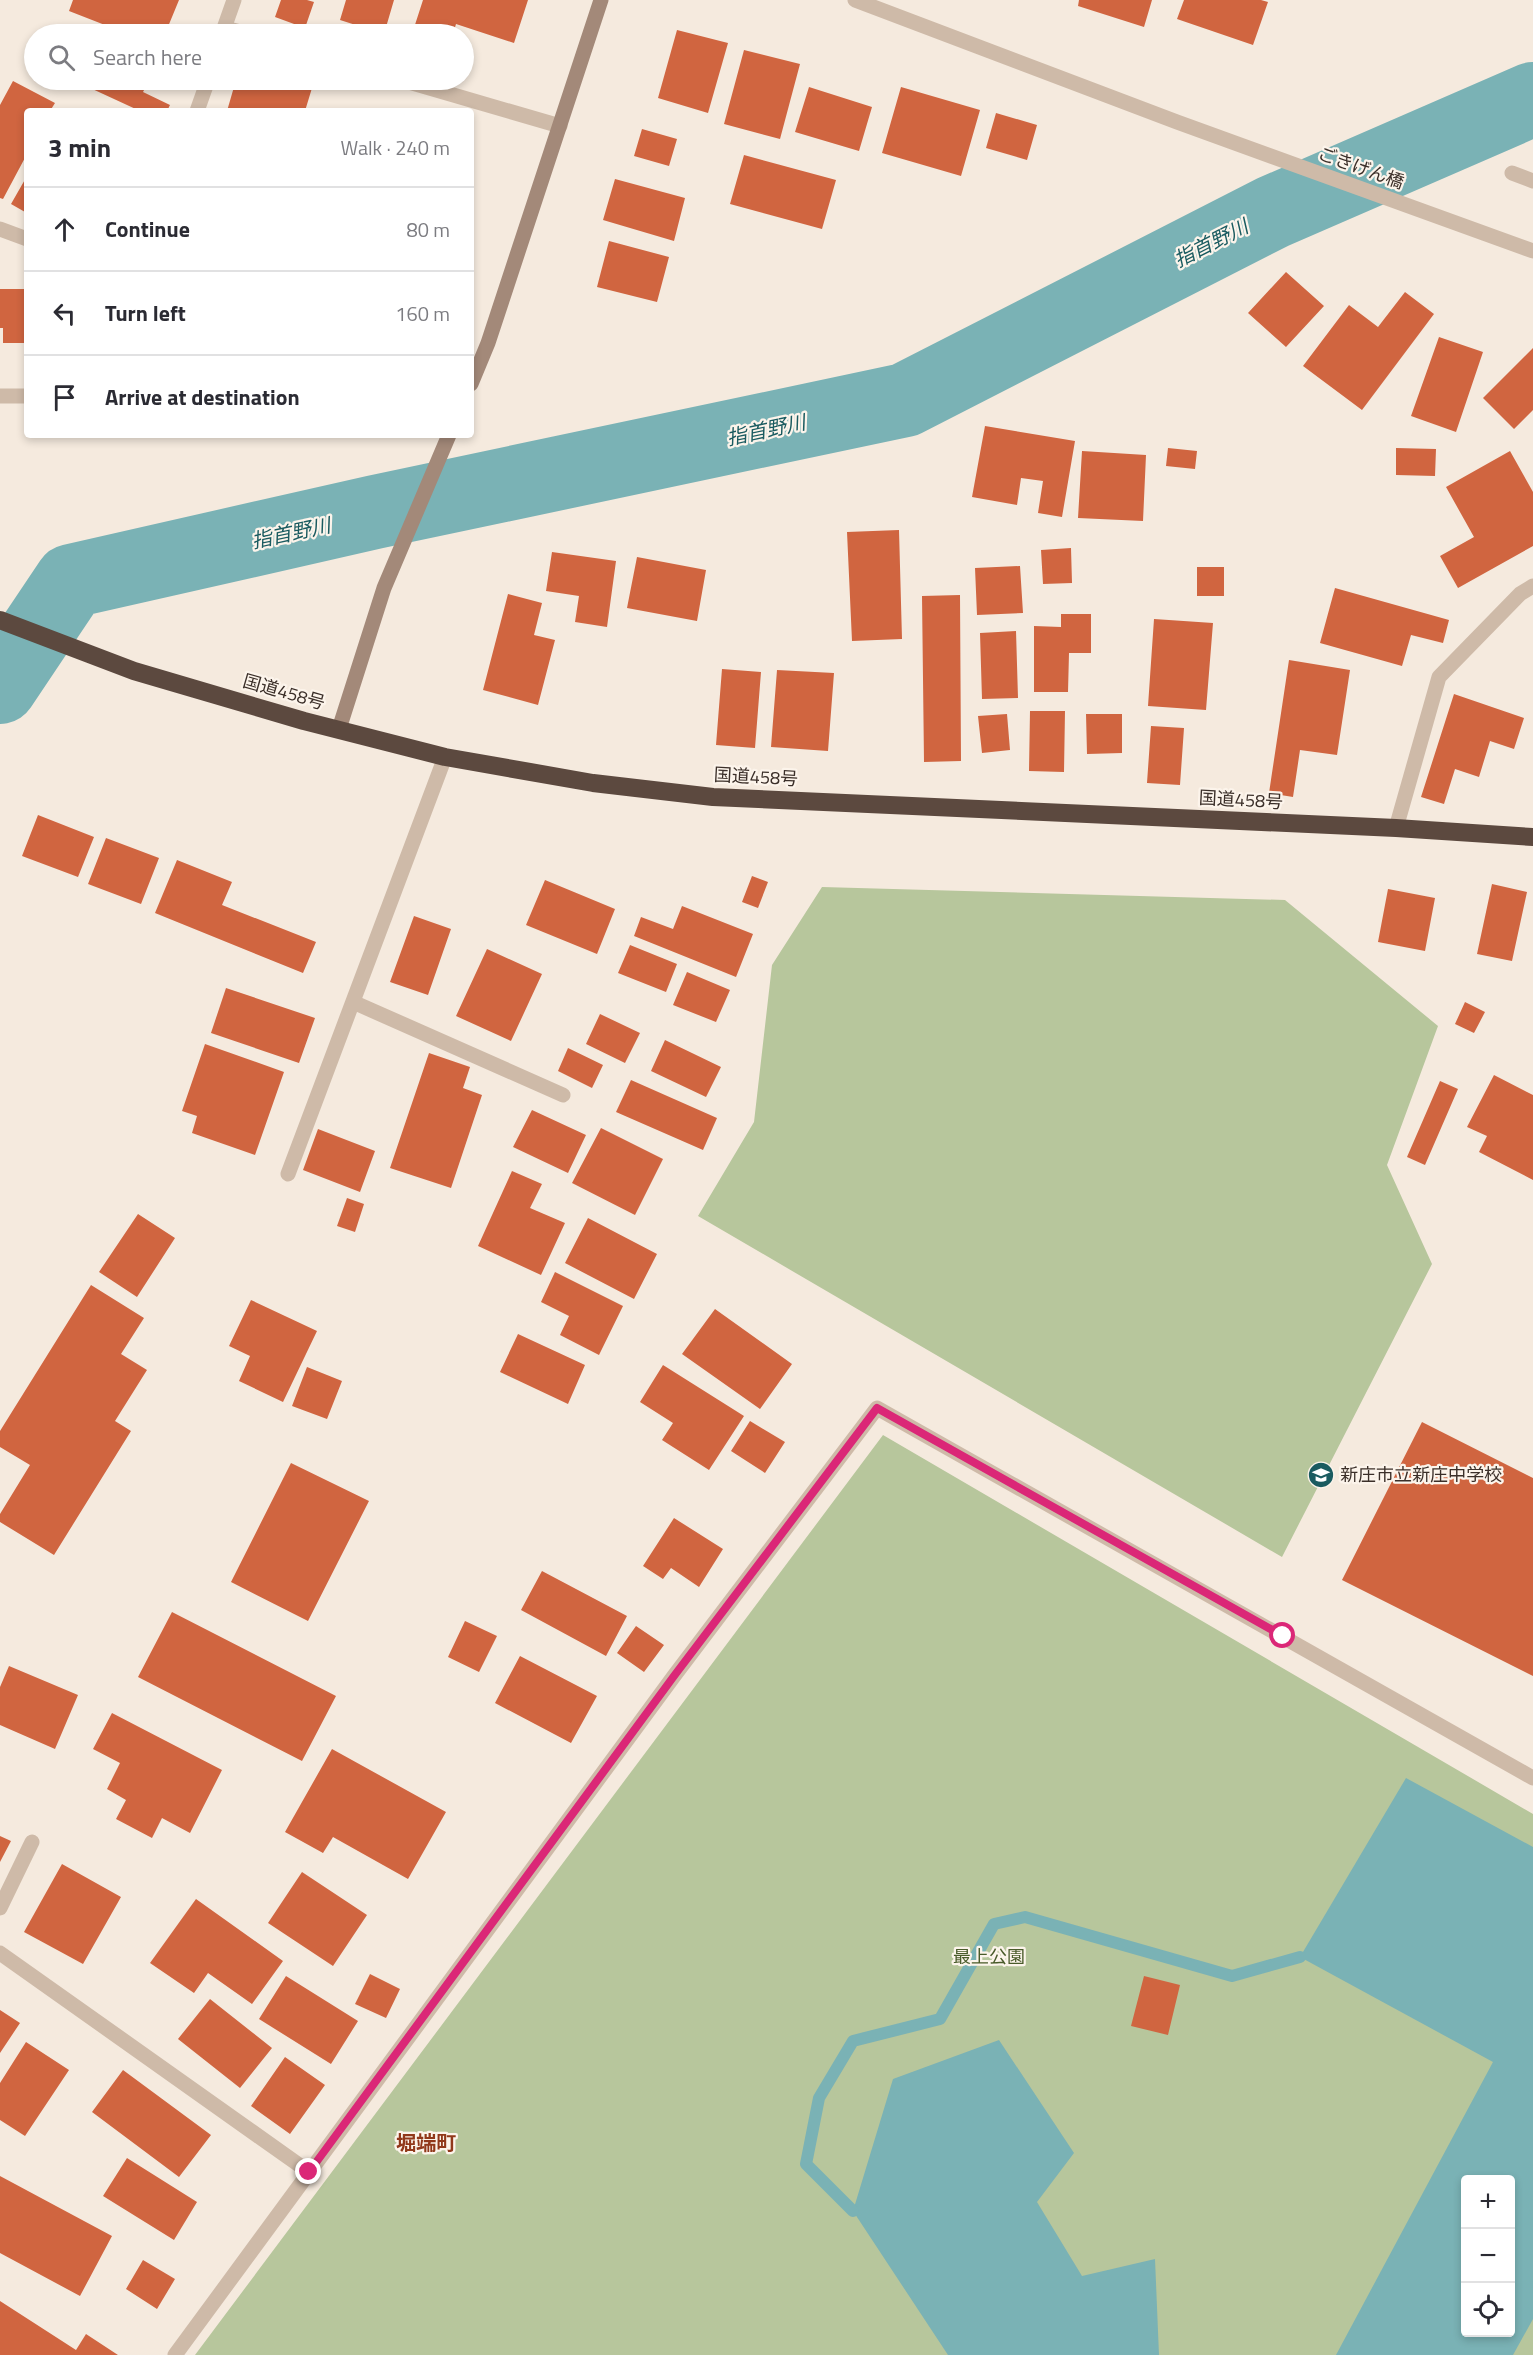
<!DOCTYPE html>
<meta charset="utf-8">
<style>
body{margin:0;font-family:"Titillium Web","Noto Sans JP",sans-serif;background:#f2f2f3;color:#2b2b33}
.controls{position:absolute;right:18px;bottom:18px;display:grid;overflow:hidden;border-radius:6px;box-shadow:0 3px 9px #0003}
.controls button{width:54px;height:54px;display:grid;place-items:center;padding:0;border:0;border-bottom:2px solid #e1e1e2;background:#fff;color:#2b2b33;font:30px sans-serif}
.stop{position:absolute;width:18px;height:18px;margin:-14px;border:4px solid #db2777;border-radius:50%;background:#fff}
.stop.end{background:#db2777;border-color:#fff;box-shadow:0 2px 6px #0008}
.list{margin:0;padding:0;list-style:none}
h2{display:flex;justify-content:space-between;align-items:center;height:78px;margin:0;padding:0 24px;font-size:26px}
h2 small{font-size:20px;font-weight:400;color:#7c7c81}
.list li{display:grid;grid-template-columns:39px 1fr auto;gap:18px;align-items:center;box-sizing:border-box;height:84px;padding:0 24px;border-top:2px solid #e1e1e2}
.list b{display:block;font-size:22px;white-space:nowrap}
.list em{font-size:20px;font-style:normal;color:#7c7c81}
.icon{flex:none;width:33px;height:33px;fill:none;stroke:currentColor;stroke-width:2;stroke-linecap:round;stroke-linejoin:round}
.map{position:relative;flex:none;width:1533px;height:2355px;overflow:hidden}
.search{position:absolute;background:#fff;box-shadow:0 3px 9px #0003;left:24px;top:24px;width:450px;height:66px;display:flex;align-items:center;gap:15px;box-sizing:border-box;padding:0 21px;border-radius:33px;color:#7c7c81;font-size:22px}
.panel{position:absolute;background:#fff;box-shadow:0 3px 9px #0003;left:24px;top:108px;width:450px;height:330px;border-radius:6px}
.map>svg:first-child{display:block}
.green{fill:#b7c69c;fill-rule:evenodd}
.water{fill:#7ab2b5;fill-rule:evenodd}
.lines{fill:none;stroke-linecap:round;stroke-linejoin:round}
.stream{stroke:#7ab2b5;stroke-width:12}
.river{stroke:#7ab2b5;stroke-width:74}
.building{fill:#d06540}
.lane{stroke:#cebaa8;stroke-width:15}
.street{stroke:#cebaa8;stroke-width:15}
.secondary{stroke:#a38979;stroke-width:15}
.highway{stroke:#5c493f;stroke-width:18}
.route{stroke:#db2777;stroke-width:8}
.labels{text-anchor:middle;stroke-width:4.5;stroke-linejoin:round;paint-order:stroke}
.street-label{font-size:18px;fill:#3b2f29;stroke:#fcf4eb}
.poi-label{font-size:18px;fill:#3b2f29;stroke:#fcf4eb;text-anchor:start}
.park-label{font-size:18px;fill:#495b2a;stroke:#fcf4eb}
.water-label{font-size:20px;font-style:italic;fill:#1a5b60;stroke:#fcf4eb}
.neighbourhood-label{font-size:20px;font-weight:bold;fill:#91381a;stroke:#fcf4eb}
</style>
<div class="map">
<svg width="1533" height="2355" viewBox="0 0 1533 2355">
<rect width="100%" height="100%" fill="#f5eade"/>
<path class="green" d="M822,887L1285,900L1438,1026L1387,1165L1432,1264L1282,1557L698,1216L754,1122L772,965Z
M883,1435L1533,1814V2355H195ZM1466,2180H1510V2332H1466Z"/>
<path class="water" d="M1406,1778L1533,1847V2319L1513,2355H1336L1493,2062L1300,1957ZM1466,2180H1510V2332H1466Z
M999,2040L1074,2153L1037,2202L1082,2276L1155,2259L1159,2355H948L853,2211L893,2079Z"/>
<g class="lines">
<path class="stream" d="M853,2211L806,2164L819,2098L853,2041L940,2019L994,1924L1025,1917L1232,1976L1300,1957"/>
<path class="river" d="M0,687L71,581L375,512L905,400L1273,212L1533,99"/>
</g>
<path class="building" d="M73,0H179L165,34H128L69,11Z
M281,0H307L314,2L305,28L275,17Z
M346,0H394L384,34L340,20Z
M423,0H528L514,43L456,24L453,34H412Z
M1079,0H1152L1144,27L1078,6Z
M1184,0H1261L1268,2L1253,45L1177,19Z
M677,30L728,43L708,113L658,98Z
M744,50L800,64L780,139L724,124Z
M92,80H149L143,92L170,105L167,111H140L88,87Z
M236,80H282L312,88L305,111H227Z
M13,81L55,103L50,111H27V154L3,199L0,198V105Z
M809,87L872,107L859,151L795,132Z
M901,87L980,110L961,176L882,153Z
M996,113L1037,125L1027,160L986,148Z
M642,129L677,139L669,166L634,156Z
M744,155L836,180L822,229L730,204Z
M27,176V209L25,212L11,204Z
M615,179L685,198L674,241L603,220Z
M609,241L669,257L657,302L597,287Z
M1286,272L1324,306L1286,347L1248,313Z
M0,289H27V343H3V328H0Z
M1405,292L1434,314L1362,410L1303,366L1349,305L1378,327Z
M1439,337L1483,352L1456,432L1411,416Z
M1533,348V410L1514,429L1483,398Z
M985,426L1075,441L1062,517L1038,513L1043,481L1021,478L1017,505L972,497Z
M1168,448L1197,451L1195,469L1166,466Z
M1396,448L1436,449L1435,476L1396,475Z
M1082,451L1146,455L1143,521L1078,518Z
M1510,451L1533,492V546L1458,588L1440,556L1474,537L1446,487Z
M899,530L902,639L852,641L847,532Z
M1071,548L1072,583L1043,584L1041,550Z
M552,552L616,561L607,627L575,622L579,596L546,591Z
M637,557L706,570L697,621L627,608Z
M1020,566L1023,613L977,615L975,568Z
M1197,567H1224V596H1197Z
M1335,588L1449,620L1443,643L1411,635L1402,666L1320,643Z
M508,594L542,603L534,635L555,640L538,705L483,690Z
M960,595L961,761L924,762L922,596Z
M1061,614H1091V653H1069L1068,692H1034V626L1061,627Z
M1154,619L1213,623L1206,710L1148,706Z
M1016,631L1018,698L982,699L980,633Z
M1289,660L1350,670L1337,755L1300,750L1293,797L1269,793Z
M722,669L761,672L755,748L716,745Z
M777,670L834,673L828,751L771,747Z
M1454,694L1524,718L1514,749L1490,741L1479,777L1455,769L1444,804L1421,797Z
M1030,711H1065L1064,772L1029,771Z
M1007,714L1010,750L982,753L978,716Z
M1086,714H1122V753L1087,754Z
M1151,726L1184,728L1180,785L1147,783Z
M38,815L94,837L78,877L22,856Z
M106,838L159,858L141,904L88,884Z
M177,860L232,882L222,905L316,942L303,973L155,913Z
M752,876L768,882L758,908L742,902Z
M545,880L615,909L597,954L526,925Z
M1492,884L1527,892L1512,961L1477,954Z
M1388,889L1435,898L1425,951L1378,942Z
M682,906L753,934L736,977L634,936L641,917L673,929Z
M414,916L451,929L428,995L390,982Z
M630,945L677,964L666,992L618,973Z
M487,949L542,974L511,1041L456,1016Z
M687,972L730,990L716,1022L673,1005Z
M226,988L315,1018L299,1063L211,1033Z
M1465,1002L1485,1012L1474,1033L1455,1024Z
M600,1014L640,1033L625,1063L586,1044Z
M665,1040L721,1067L706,1097L651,1071Z
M205,1044L284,1072L255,1155L192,1133L197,1116L182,1111Z
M568,1048L603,1065L592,1088L558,1071Z
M429,1053L470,1067L463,1088L482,1095L451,1188L390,1168Z
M1494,1075L1533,1095V1180L1479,1152L1487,1136L1467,1127Z
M631,1080L717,1118L703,1150L616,1112Z
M1440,1081L1458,1089L1425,1165L1407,1157Z
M532,1110L586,1135L568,1173L513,1147Z
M601,1128L663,1159L635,1215L572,1183Z
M318,1129L375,1151L360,1192L303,1170Z
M512,1171L542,1184L530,1208L565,1223L541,1275L478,1246Z
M347,1198L364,1204L355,1232L337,1226Z
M138,1214L175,1238L137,1297L99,1272Z
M588,1218L657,1254L634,1299L565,1263Z
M555,1272L623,1306L599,1355L560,1335L569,1316L541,1302Z
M91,1285L144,1318L121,1354L147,1370L115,1421L131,1431L54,1555L0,1522V1514L30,1465L0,1447V1431Z
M251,1300L317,1331L283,1402L239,1381L250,1356L229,1346Z
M715,1309L792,1364L760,1409L682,1354Z
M518,1334L585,1365L568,1404L500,1372Z
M663,1365L744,1416L709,1470L662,1440L673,1423L640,1402Z
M307,1367L342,1381L327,1419L292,1406Z
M750,1421L785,1442L765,1473L731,1451Z
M1422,1422L1533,1478V1676L1342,1580Z
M291,1463L369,1501L308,1621L231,1582Z
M674,1518L723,1549L699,1587L671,1568L663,1579L643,1566Z
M542,1571L627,1616L606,1656L521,1610Z
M172,1612L336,1696L302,1761L138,1677Z
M465,1621L497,1636L479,1672L448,1657Z
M636,1626L664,1645L644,1672L617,1653Z
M520,1656L597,1696L571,1743L495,1703Z
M9,1666L78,1695L55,1749L0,1725V1687Z
M112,1713L222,1770L190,1833L162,1818L152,1838L116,1819L126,1800L107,1789L120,1763L93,1749Z
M332,1749L446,1812L408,1879L333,1837L323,1853L285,1832Z
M0,1836L11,1841L0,1862Z
M62,1864L121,1897L83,1964L24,1932Z
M302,1872L367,1915L333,1966L268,1923Z
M196,1899L283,1961L252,2004L208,1973L194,1993L150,1963Z
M370,1974L400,1989L386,2018L355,2004Z
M286,1976L358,2021L331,2064L259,2019Z
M1144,1976L1180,1985L1168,2035L1131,2026Z
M210,1999L272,2048L240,2088L178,2039Z
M0,2010L20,2023L0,2053Z
M26,2042L69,2070L25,2136L0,2120V2083Z
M285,2057L325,2085L290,2134L251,2106Z
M123,2070L211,2135L179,2177L92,2112Z
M127,2158L197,2202L174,2240L103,2196Z
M0,2176L112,2236L80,2296L0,2253Z
M143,2260L175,2279L157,2309L126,2289Z
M0,2301L76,2350L86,2334L118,2355H0Z"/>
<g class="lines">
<path class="lane" d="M225,28L248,34
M402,80L560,126
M1512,173L1533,181"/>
<path class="street" d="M855,0L1177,122L1533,251
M222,34L234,0
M197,111L208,80
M0,229L27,239
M0,396H27
M1396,828L1439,677L1520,594L1533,586
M353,1002L563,1095
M288,1174L445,757
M0,1908L32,1842
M0,1953L309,2172
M175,2355L674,1676L877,1408L1533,1778"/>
<path class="secondary" d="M471,384L488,343L601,0
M339,729L384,588L449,435"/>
<path class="highway" d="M0,620L134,671L304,721L445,757L593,783L713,797L1396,828L1533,837"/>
</g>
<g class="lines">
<path class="route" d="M309,2172L674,1676L877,1408L1283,1636"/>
</g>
<defs>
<g id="school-disc" transform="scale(1.35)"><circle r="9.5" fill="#1a5b60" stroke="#fcf4eb"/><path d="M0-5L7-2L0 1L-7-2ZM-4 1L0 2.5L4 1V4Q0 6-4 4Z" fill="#fff"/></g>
</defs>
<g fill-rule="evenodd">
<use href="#school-disc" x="1321" y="1475"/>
</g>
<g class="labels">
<g class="street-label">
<text transform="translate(1361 168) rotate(20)" y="6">ごきげん橋</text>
<text transform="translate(284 692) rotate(16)" y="6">国道458号</text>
<text transform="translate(756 777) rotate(3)" y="6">国道458号</text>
<text transform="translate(1241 800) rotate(3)" y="6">国道458号</text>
</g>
<g class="poi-label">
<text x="1340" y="1481">新庄市立新庄中学校</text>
</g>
<g class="park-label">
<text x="989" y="1963">最上公園</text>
</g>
<g class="water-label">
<text transform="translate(1211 243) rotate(-27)" y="7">指首野川</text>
<text transform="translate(766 430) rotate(-12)" y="7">指首野川</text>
<text transform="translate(291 533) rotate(-12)" y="7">指首野川</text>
</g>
<g class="neighbourhood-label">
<text x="426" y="2150">堀端町</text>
</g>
</g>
</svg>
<div class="controls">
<button>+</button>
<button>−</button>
<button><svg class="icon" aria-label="locate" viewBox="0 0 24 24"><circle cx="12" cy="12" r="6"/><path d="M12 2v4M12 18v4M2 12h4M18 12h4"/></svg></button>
</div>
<div class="stop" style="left:1283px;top:1636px"></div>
<div class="stop end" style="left:309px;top:2172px"></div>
<div class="search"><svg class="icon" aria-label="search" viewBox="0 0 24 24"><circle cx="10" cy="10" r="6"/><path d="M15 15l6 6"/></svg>Search here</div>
<section class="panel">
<h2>3 min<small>Walk · 240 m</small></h2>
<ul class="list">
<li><svg class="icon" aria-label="ahead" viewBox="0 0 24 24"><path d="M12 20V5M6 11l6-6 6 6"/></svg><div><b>Continue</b></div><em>80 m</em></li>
<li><svg class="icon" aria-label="left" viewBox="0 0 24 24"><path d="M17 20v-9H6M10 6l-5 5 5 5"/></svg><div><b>Turn left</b></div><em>160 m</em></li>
<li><svg class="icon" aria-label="arrive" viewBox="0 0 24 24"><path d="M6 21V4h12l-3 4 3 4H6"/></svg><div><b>Arrive at destination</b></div></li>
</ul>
</section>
</div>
